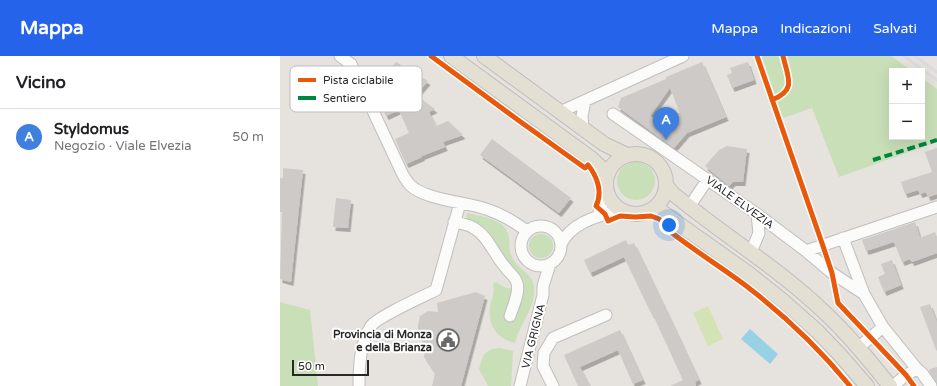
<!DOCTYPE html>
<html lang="it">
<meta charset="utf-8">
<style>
body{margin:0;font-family:"Varela Round",sans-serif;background:#f2f2f2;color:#202124}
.controls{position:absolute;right:12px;top:12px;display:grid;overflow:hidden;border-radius:0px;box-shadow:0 4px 16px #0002}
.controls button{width:36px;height:36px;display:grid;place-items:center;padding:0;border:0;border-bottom:1px solid #e0e0e0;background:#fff;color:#202124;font:20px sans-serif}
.scale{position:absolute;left:12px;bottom:10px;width:77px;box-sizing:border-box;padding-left:4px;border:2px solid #282828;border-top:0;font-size:11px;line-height:14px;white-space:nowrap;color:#282828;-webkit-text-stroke:3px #fff;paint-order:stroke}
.you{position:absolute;left:389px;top:169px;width:14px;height:14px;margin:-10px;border:3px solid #fff;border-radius:50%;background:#1a73e8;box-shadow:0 0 0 6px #1a73e833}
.badge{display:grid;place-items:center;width:26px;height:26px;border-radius:50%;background:#2563eb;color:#fff;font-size:13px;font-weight:700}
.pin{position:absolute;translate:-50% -33px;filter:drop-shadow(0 1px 2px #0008)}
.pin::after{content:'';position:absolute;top:21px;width:14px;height:12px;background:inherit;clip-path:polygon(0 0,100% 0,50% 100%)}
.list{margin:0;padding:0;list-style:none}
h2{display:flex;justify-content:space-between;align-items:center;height:52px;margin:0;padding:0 16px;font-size:17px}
h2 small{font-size:13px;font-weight:400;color:#757577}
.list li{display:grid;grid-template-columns:26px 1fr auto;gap:12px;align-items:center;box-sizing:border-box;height:56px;padding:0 16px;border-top:1px solid #e0e0e0}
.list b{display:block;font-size:15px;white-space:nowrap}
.list p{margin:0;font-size:13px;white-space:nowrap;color:#757577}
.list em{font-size:13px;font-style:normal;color:#757577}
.map{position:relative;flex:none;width:657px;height:330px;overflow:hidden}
header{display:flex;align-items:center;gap:24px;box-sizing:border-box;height:56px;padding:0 20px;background:#2563eb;color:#fff}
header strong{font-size:19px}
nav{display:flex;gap:22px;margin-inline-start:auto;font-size:14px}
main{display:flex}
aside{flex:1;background:#fff}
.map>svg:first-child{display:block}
.green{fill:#c9dfb8}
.pitch{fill:#d4e3b6}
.water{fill:#96d1e4}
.building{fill:#cdcac7;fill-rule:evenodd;filter:url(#shadow)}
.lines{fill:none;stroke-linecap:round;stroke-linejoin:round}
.minor-casing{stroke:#c0bebf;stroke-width:13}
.major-casing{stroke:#bfbdbc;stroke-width:16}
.minor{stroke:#fbfbfa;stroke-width:11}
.major{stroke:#e4dfd3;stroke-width:14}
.rail{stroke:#dddcdd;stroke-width:3}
.quiet{stroke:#00873e;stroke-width:4;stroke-dasharray:8 4;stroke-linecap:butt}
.cycleway-casing{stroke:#fff;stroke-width:8}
.cycleway{stroke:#e8590c;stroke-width:5}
.labels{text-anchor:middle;stroke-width:4;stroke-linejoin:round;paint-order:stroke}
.street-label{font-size:11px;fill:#282828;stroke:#fff}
.poi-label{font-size:11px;font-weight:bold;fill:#282828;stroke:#fff;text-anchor:end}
.key{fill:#fff;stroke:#bebebe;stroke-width:1}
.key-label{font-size:11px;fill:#282828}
</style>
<header>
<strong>Mappa</strong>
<nav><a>Mappa</a><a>Indicazioni</a><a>Salvati</a></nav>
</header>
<main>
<aside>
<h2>Vicino<small></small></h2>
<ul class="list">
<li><span class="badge" style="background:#3f7fe0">A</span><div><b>Styldomus</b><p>Negozio · Viale Elvezia</p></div><em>50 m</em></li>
</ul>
</aside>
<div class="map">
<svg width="657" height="330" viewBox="0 0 657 330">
<defs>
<filter id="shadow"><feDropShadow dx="2.5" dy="4" stdDeviation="0" flood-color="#0004"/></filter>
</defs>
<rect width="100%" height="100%" fill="#e6e2de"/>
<path class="green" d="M483,0H611L632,15H612V81H642V22L657,33V86L559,121L532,52L503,62L482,1Z
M337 125a19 19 0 1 1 38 0a19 19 0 1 1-38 0Z
M187,157C197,160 212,161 221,168C234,179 226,189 232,201C239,217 257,216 254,239C252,256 239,270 235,287C217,283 207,269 210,250C212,242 215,237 213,228L216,226L224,231L232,233L225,262L235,265L244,229C244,220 237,217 232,211C222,199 214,182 205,172C199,166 191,167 186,161Z
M249 190a12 12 0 1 1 24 0a12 12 0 1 1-24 0Z
M0,246L30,254L38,330H0Z
M220,292L233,295L231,330H208L199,313C203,299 204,293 220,292Z"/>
<path class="pitch" d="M428,250L443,283L428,290L413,257Z"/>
<path class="water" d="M470,273L498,298L490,308L461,283Z"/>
<path class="building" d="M116,6L148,25L136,39L155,53L149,56L156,70L168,65L183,79L163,86L165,91L142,100V101L126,108L115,83L129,77L119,54L106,60L89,20L113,9Z
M422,6L446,61L407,77L394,92L338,51L341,42L386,23V21ZM390,32L400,57L391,58L385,70L370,60Z
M468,6L474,24L452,32L447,19L452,17L450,12Z
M212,83L291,142L279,157L200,99Z
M447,90L467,93L463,126H453L449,130L425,110L439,94Z
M657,92V138L648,141L646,136L640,138L638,134L625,138L621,126L652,116L645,96Z
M3,112L23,114L11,226L0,223L2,156H0V122H3Z
M56,142L71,144L68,172L53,171Z
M635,166L640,182L655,176L657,181V197L632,206L630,203L622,206L614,186L586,195L582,184Z
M346,184L348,189L354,187L389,260L419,324L415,326L416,330H390L403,324L373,259H372L344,201L310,217L304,204Z
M612,204L621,229L604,236L598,221L605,218L601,208Z
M196,236L205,240L181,330H152L155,317L144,301L146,289L138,279V269L140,260L148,255L158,256L157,247Z
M650,248L657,267V294H656L640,251Z
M340,274L363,324L353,328L338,294L300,311L310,330H298L284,299Z
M657,311V327L649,315L650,313Z"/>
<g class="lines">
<g class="minor-casing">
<path id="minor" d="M60,0L71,8L123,119C125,122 127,126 130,129C145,144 186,146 206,153C222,158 234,166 247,175
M280,56L403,0
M333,58L477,158L526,195L552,217L584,238
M303,73L302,60L305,45
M409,151L428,123
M317,161L321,153L327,135
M174,166C179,167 185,168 190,170C208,178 213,198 226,212C229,217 236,221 237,227C240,237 233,250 230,260
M241 190a20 20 0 1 1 40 0a20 20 0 1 1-40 0Z
M563,182L584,238L603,271L637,313L642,317L651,330
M281,188C292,166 321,158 344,155
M526,195L657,151
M471,196L479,177L477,158
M579,291L603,271
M79,330C79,310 80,287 91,270C97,261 144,240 156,234L180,147
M240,330L263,239V230L270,208
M273,330L263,310L264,297L273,282L326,259
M613,330L626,319L637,313"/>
</g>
<g class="major-casing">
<path id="major" d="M171,0L312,103L328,118
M204,0L324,88L347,99
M326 128a30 30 0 1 1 60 0a30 30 0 1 1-60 0Z
M386,129L392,137L401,144C448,182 499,213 543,255C568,278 589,304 610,330
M375,151L468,217L502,244L537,275L561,300L587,330"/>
</g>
<use href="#minor" class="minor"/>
<use href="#major" class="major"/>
<path class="rail" d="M624,0L657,24
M635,0L657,16"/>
<path class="quiet" d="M593,104L657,84"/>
<g class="cycleway-casing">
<path id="cycleway" d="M151,0L238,64L305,112L308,109C317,120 323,136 316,150L325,158L328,165L340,160L355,161L371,160L379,163L385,167L383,170C409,191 438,209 465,229C503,258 540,293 570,330
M477,0L543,190L552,217L558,247L626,319L634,330
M492,44C517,34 508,22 503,0"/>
</g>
<use href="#cycleway" class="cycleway"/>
</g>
<defs>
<g id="civic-ring" transform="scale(1.15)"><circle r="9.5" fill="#fff" stroke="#6a6968" stroke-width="1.5"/><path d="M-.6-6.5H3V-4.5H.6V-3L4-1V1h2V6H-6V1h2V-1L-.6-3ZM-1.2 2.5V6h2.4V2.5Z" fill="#6a6968"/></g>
</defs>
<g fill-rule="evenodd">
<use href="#civic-ring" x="168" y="284"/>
</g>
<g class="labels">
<g class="street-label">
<text transform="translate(460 146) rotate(36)" y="4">VIALE ELVEZIA</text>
<text transform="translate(253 280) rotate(-76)" y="4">VIA GRIGNA</text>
</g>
<g class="poi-label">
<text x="152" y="282">Provincia di Monza<tspan x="152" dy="13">e della Brianza</tspan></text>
</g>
</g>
<rect x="10" y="10" width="132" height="46" rx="6" class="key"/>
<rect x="18" y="22" width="18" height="4" fill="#e8590c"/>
<rect x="18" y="40" width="18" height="4" fill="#00873e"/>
<g class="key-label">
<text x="43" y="28">Pista ciclabile</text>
<text x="43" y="46">Sentiero</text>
</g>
</svg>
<div class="controls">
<button>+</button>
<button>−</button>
</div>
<div class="scale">50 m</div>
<div class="you"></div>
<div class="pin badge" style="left:386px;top:84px;background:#3f7fe0">A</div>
</div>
</main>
